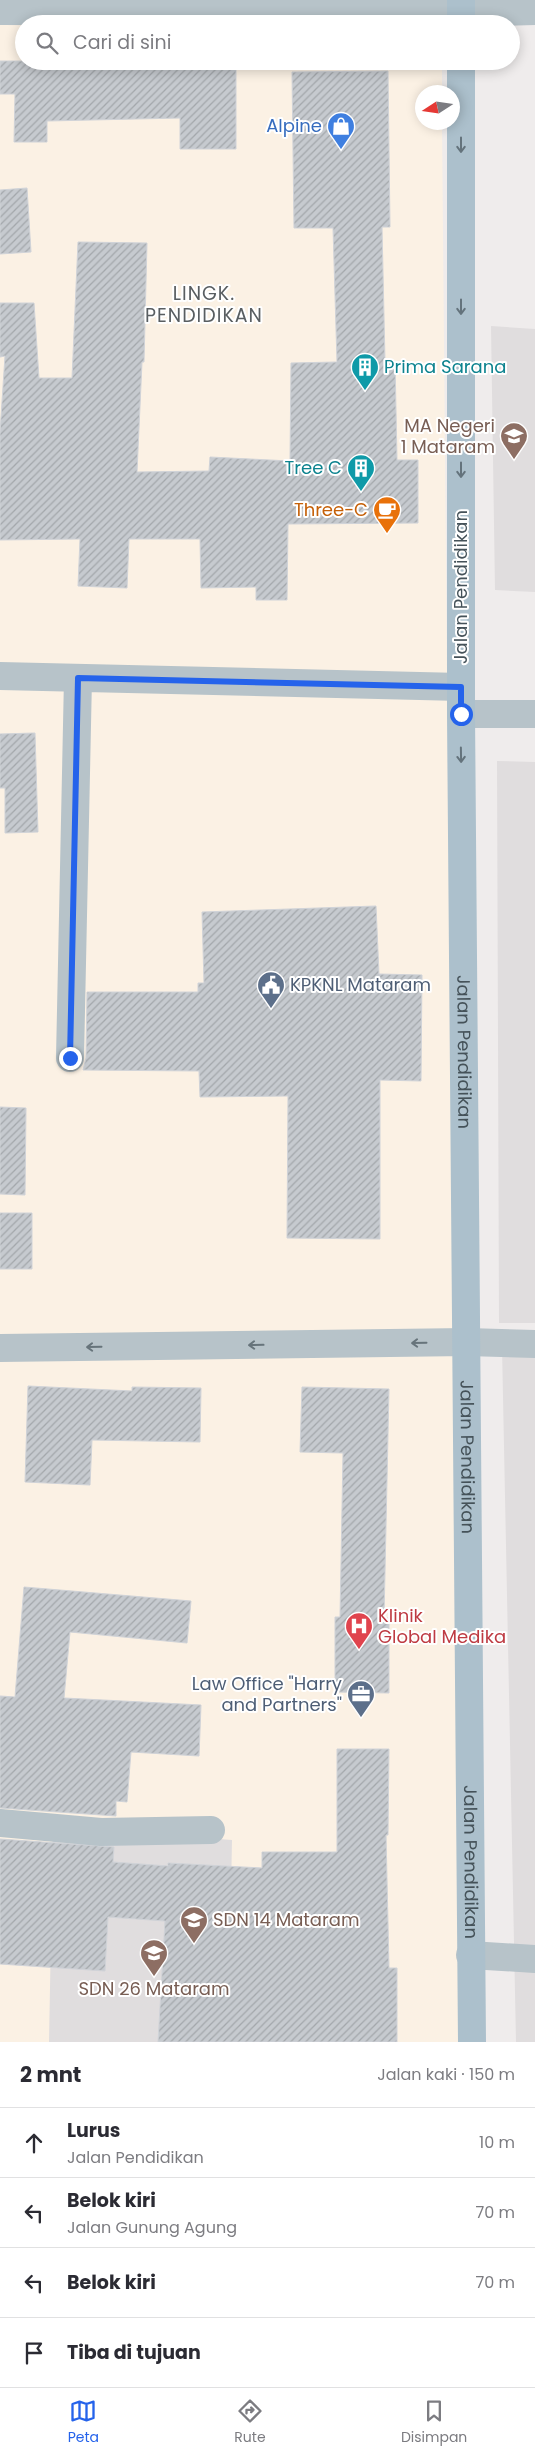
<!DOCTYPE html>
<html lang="id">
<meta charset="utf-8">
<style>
body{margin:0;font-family:Poppins,sans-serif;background:#f7f7f7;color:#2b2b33}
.compass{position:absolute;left:415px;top:85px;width:45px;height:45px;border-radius:50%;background:#fff;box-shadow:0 2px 12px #0003;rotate:258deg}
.stop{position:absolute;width:15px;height:15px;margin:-11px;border:4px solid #2563eb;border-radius:50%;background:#fff}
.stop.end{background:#2563eb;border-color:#fff;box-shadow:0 1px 5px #0008}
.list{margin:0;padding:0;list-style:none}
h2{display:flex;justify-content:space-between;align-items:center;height:65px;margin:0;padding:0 20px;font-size:21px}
h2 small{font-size:16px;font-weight:400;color:#7c7c81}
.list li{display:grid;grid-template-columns:32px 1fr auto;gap:15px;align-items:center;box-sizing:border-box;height:70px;padding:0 20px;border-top:1px solid #e1e1e2}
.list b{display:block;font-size:19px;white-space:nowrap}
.list p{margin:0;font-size:16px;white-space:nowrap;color:#7c7c81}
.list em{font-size:16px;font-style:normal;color:#7c7c81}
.icon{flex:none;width:28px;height:28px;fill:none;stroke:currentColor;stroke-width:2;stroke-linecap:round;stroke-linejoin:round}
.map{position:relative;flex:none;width:535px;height:2042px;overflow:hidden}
.search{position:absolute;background:#fff;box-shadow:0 2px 12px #0003;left:15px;right:15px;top:15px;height:55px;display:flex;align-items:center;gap:12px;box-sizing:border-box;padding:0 18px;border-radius:28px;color:#7c7c81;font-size:19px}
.sheet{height:345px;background:#fff}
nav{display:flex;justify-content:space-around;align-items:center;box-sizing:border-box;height:70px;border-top:1px solid #e1e1e2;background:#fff;font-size:14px;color:#7c7c81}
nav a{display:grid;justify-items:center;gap:2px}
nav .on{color:#2563eb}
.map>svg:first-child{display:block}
.commercial{fill:#fbf1e4}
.education{fill:#e0ddde}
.building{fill:url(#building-hatch);stroke:#d0d3d8}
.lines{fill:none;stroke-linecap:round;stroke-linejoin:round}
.minor{stroke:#b7c3c9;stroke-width:28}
.major{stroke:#acc0cc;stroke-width:28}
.oneway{stroke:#64737c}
.oneway2{stroke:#67747b}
.route{stroke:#2563eb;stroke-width:6}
.labels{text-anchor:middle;stroke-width:4;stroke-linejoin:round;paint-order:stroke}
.shop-label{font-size:18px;fill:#366cbe;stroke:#fff;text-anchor:end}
.culture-label{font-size:18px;fill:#0d838f;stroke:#fff;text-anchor:start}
.education-label{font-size:18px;fill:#785e54;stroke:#fff;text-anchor:end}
.food-label{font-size:18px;fill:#c56008;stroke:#fff;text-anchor:end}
.street-label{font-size:18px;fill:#455259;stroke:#fff}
.service-label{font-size:18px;fill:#4e5e75;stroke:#fff;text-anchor:start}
.health-label{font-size:18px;fill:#be3a42;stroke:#fff;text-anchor:start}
.neighbourhood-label{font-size:19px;letter-spacing:1px;fill:#595e61;stroke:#fff}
</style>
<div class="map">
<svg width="535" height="2042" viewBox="0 0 535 2042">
<defs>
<pattern id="building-hatch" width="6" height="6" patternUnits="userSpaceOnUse" patternTransform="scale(1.25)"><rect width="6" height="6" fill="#c6cacf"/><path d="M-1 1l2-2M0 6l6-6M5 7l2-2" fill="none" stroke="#a3a7ab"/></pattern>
</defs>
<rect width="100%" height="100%" fill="#efecec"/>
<path class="commercial" d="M0,0L24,24V61H442V92H422V122L442,123L453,1328L464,2042H0Z"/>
<path class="education" d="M491,326L535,329V592L495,590Z
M497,761L535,762V1323H499Z
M502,1347L535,1348V2042H516Z
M53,1826L232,1840L228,2042H49Z"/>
<path class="building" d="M0,61H164V65L236,64V149H180V118L47,121V142H14L15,94H0Z
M388,71L390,227H382L385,361H395L397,460H418V523L288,524L287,600H256V587L201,588L200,539H129L127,588L78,586L80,539L0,540V432L5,356L0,357V303H34L39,378H72L78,242L147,243L144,362H142L137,472L209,471L210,457L290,461L291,363L337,362L333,228H294L292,72Z
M27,188L31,252L0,254V190Z
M35,733L38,832L5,833V788H0V734Z
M376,906L379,974L422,975L421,1081L380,1080V1239L287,1238L288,1096L200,1097L199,1071L83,1070L86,1058L87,992H198V983H204L202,912Z
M0,1107L26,1108L25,1195L0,1194Z
M0,1213H32V1269H0Z
M28,1386L132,1391V1387L201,1388L200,1442L92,1440L90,1485L25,1482Z
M302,1387L389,1389L384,1618H389V1693L335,1692V1617H340L343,1453L300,1452Z
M24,1587L191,1601L187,1643L70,1632L64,1698L201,1705L199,1756L131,1752L127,1802L116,1801V1816L0,1808V1696L15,1697Z
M337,1749H389L388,1835H386L389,1968H397V2042H158L165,1921L108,1917L105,1971L0,1964V1839L114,1847L113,1862L168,1866V1863L262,1868V1852H337Z"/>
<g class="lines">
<path class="minor" d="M0,11L461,13L535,11
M0,676L461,687
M461,714H535
M70,1058L78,678
M0,1348L467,1342L535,1344
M0,1823L101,1832L211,1830
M470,1955L535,1959"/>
<g class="major">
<path d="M461,0V24"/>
<path id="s1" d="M461,61V714L472,2042"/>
</g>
</g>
<defs><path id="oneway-shaft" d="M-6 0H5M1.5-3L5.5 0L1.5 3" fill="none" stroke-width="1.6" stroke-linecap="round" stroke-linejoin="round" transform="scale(1.25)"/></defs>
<g class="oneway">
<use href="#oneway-shaft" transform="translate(461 145) rotate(90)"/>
<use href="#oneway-shaft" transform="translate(461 307) rotate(90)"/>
<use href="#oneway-shaft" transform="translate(461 470) rotate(90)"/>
<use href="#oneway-shaft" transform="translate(461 755) rotate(89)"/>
</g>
<g class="oneway2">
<use href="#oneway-shaft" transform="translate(419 1343) rotate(179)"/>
<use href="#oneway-shaft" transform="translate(256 1345) rotate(179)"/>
<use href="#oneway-shaft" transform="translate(94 1347) rotate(179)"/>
</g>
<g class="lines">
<path class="route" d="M70,1058L78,678L461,687V714"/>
</g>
<defs>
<g id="shop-pin" transform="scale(1.4375)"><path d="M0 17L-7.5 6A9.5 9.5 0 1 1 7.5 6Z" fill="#3f7fe0" stroke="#fff"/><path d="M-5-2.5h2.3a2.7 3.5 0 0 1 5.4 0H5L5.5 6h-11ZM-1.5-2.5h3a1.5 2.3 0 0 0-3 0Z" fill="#fff"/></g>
<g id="building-pin" transform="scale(1.4375)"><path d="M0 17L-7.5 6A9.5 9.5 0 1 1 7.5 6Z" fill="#0f9aa8" stroke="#fff"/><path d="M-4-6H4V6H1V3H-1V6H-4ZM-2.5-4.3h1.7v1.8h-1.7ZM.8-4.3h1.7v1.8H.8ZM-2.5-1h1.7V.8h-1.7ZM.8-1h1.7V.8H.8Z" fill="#fff"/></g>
<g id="school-pin" transform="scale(1.4375)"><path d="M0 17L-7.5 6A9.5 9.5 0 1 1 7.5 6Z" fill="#8d6e63" stroke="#fff"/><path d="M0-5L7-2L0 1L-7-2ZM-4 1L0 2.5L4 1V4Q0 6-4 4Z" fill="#fff"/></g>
<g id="cafe-pin" transform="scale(1.4375)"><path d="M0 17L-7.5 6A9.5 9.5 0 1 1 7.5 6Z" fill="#e8710a" stroke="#fff"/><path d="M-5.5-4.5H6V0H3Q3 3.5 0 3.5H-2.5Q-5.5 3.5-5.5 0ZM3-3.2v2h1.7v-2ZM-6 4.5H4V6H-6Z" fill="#fff"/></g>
<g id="civic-pin" transform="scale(1.4375)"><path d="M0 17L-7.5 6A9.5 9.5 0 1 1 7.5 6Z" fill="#5c6f8a" stroke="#fff"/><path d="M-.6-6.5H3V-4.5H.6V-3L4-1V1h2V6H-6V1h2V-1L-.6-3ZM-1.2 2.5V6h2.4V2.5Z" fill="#fff"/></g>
<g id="hospital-pin" transform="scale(1.4375)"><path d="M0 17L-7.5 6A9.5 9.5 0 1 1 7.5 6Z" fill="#e0444e" stroke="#fff"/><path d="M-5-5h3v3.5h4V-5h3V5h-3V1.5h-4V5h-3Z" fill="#fff"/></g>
<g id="office-pin" transform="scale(1.4375)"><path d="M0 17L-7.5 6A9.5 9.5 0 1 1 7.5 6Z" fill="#5c6f8a" stroke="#fff"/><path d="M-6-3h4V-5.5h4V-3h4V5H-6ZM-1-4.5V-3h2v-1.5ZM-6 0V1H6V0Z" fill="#fff"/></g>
</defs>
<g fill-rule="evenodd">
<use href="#shop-pin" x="341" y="126"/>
<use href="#building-pin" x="365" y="367"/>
<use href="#school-pin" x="514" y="436"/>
<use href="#building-pin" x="361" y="468"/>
<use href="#cafe-pin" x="387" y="510"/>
<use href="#civic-pin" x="271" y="985"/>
<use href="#hospital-pin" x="359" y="1626"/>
<use href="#office-pin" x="361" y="1694"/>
<use href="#school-pin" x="194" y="1920"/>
<use href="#school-pin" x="154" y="1953"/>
</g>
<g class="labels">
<g class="shop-label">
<text x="322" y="132">Alpine</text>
</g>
<g class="culture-label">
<text x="384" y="373">Prima Sarana</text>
<text x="342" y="474" text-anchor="end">Tree C</text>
</g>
<g class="education-label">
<text x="495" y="432">MA Negeri<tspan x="495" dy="21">1 Mataram</tspan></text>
<text x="213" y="1926" text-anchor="start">SDN 14 Mataram</text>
<text x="154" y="1995" text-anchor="middle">SDN 26 Mataram</text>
</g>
<g class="food-label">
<text x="368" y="516">Three-C</text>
</g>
<g class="street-label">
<text transform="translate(461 587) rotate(-90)" y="6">Jalan Pendidikan</text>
<text dy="6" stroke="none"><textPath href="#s1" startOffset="991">Jalan Pendidikan</textPath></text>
<text dy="6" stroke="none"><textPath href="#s1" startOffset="1396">Jalan Pendidikan</textPath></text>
<text dy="6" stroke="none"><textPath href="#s1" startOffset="1801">Jalan Pendidikan</textPath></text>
</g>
<g class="service-label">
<text x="290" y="991">KPKNL Mataram</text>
<text x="342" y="1690" text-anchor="end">Law Office "Harry<tspan x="342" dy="21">and Partners"</tspan></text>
</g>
<g class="health-label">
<text x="378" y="1622">Klinik<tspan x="378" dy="21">Global Medika</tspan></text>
</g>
<g class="neighbourhood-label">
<text x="204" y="300">LINGK.<tspan x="204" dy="22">PENDIDIKAN</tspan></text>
</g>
</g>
</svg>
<svg class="compass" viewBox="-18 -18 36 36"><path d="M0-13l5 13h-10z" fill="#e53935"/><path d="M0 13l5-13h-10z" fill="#7c7c81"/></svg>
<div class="stop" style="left:461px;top:714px"></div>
<div class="stop end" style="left:70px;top:1058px"></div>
<div class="search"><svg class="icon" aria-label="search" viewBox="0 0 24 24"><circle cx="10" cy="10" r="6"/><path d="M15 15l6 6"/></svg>Cari di sini</div>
</div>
<section class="sheet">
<h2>2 mnt<small>Jalan kaki · 150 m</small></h2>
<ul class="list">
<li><svg class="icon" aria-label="ahead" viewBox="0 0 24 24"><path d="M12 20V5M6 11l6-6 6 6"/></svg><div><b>Lurus</b><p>Jalan Pendidikan</p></div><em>10 m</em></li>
<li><svg class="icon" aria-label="left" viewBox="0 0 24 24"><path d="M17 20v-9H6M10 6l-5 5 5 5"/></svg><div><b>Belok kiri</b><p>Jalan Gunung Agung</p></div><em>70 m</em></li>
<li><svg class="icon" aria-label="left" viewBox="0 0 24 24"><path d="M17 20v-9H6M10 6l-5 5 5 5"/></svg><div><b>Belok kiri</b></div><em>70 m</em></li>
<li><svg class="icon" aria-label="arrive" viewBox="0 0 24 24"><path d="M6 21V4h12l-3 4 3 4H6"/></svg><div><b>Tiba di tujuan</b></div></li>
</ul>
</section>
<nav>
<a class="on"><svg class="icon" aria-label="map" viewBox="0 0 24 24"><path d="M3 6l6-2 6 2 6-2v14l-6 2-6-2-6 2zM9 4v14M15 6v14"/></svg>Peta</a>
<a><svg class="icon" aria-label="directions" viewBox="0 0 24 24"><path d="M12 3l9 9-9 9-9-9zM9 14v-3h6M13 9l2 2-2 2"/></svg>Rute</a>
<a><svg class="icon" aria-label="saved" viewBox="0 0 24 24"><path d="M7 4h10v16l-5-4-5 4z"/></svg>Disimpan</a>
</nav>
